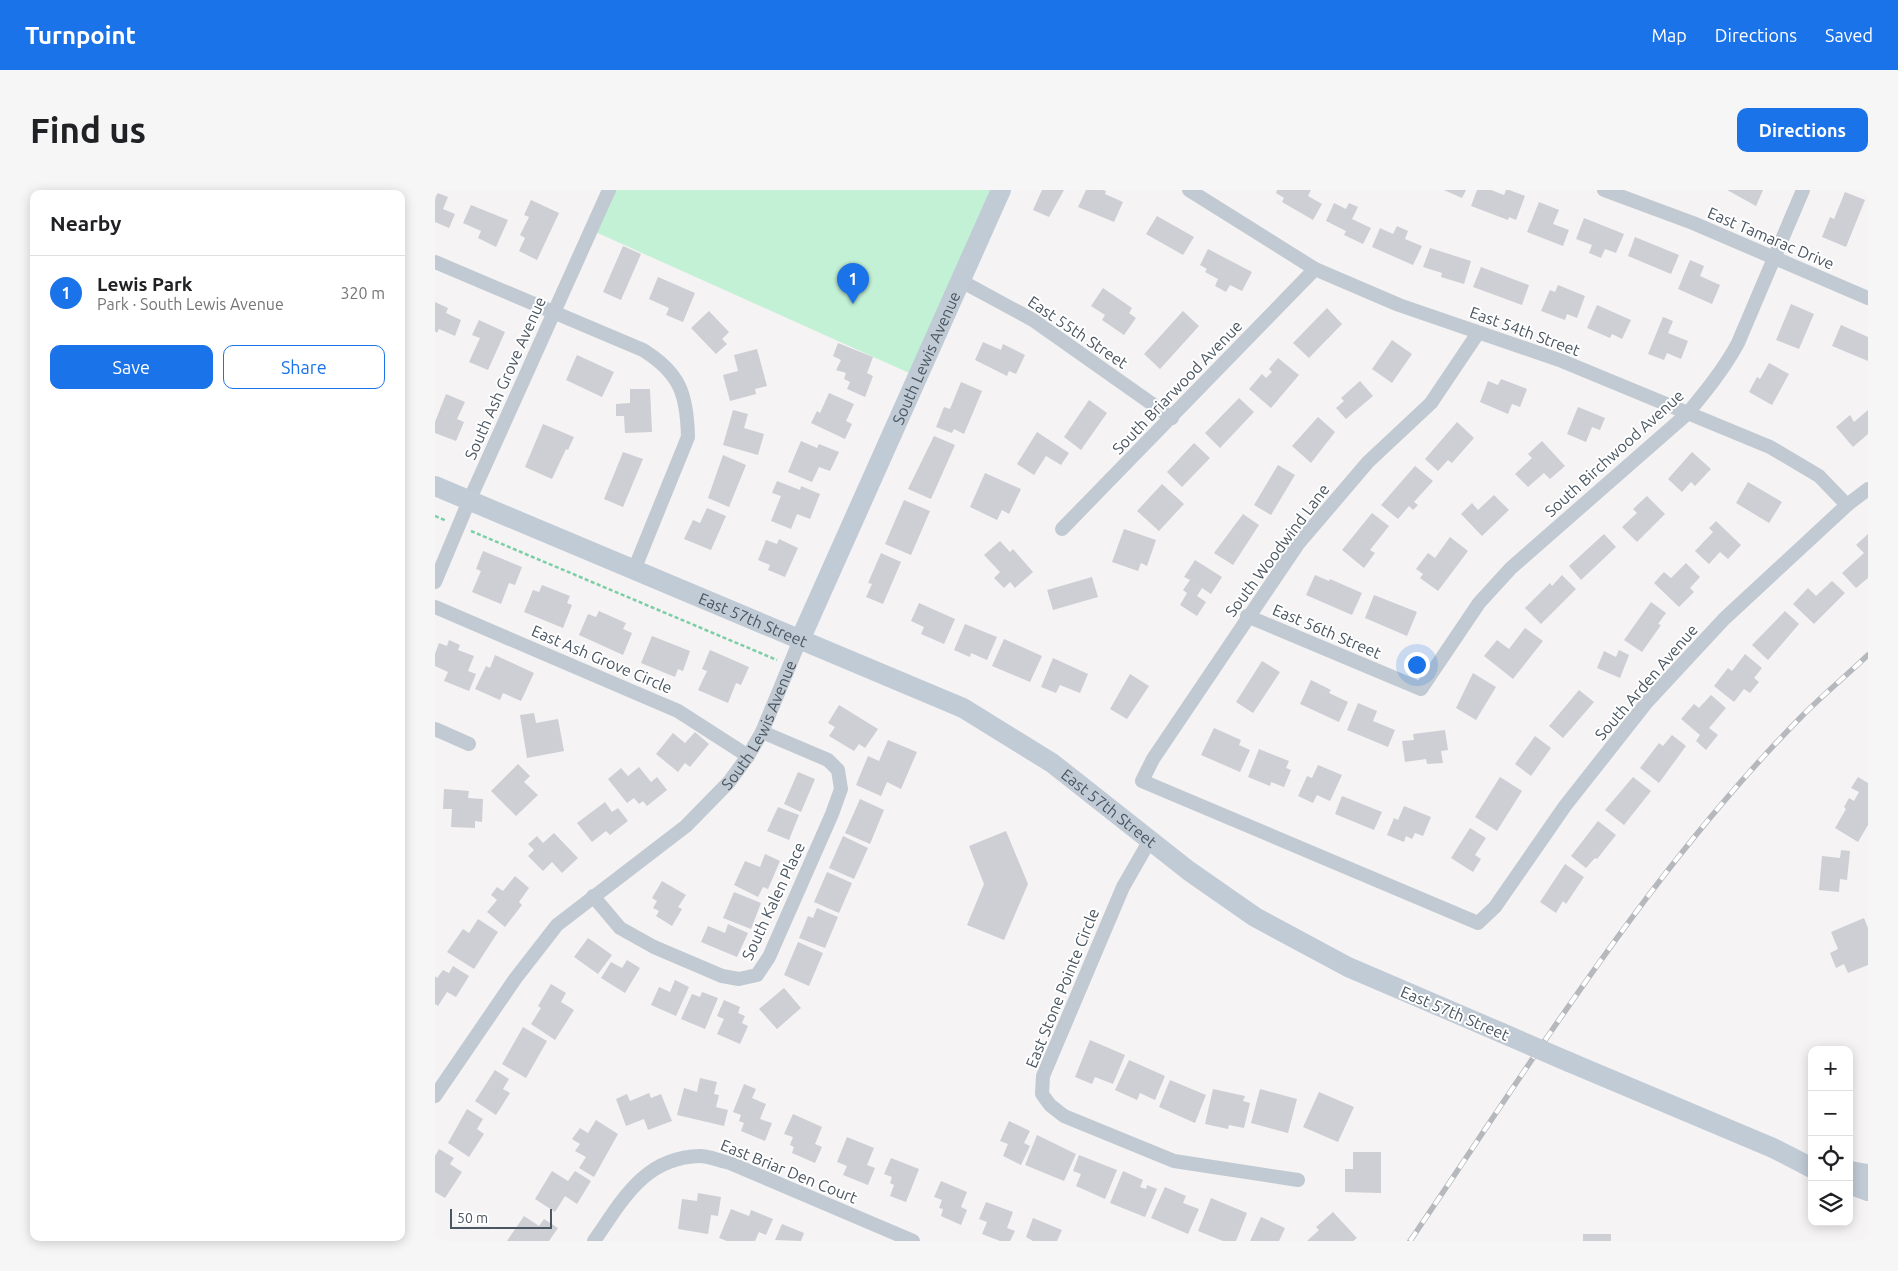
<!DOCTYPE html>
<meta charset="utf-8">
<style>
body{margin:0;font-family:Ubuntu,sans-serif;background:#f6f6f6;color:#202124}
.controls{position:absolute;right:15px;bottom:15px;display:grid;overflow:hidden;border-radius:10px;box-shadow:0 2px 12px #0003}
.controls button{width:45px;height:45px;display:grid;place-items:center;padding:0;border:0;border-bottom:1px solid #e0e0e0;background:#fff;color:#202124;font:25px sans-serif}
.scale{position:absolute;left:15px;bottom:12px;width:102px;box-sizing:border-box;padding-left:5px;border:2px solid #4a5661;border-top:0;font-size:14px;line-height:18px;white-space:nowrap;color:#4a5661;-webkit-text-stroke:4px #fff;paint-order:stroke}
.you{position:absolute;left:981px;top:474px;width:18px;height:18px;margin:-12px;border:4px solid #fff;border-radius:50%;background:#1a73e8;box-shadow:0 0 0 8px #1a73e833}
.badge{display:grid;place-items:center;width:32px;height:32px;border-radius:50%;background:#1a73e8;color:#fff;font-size:16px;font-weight:700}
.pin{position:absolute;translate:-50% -41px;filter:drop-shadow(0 1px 2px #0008)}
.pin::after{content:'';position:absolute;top:26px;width:18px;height:15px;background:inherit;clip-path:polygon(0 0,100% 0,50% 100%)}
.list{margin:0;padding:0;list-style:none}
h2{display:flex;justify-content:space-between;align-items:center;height:65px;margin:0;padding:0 20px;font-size:21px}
h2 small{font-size:16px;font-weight:400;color:#757577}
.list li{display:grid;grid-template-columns:32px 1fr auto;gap:15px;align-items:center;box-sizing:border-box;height:75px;padding:0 20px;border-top:1px solid #e0e0e0}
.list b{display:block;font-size:19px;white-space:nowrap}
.list p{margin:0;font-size:16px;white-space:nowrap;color:#757577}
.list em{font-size:16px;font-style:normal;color:#757577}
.actions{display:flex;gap:10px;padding:15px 20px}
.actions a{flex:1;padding:11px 0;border:1px solid #1a73e8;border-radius:10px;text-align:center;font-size:18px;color:#1a73e8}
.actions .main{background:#1a73e8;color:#fff}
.icon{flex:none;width:28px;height:28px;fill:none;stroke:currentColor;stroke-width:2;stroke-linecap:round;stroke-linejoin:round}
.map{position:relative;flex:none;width:1433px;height:1051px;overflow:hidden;border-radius:10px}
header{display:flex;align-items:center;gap:30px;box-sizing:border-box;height:70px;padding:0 25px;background:#1a73e8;color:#fff}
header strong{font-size:24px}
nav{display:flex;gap:28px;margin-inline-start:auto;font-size:18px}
.intro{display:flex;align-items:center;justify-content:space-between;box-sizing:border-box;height:120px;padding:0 30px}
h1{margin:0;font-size:35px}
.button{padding:12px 22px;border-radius:10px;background:#1a73e8;color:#fff;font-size:18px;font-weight:700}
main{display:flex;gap:30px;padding:0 30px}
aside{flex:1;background:#fff;border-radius:10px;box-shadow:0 2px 12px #0003}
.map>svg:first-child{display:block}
.green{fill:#c3f1d5}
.building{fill:#cdcfd5}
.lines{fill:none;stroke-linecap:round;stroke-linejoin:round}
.path{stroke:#7ad0a6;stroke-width:2.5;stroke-dasharray:4 2.5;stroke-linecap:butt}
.street{stroke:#c1cad2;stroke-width:14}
.secondary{stroke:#c1cbd6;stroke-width:20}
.rail-casing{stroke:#b5b8bd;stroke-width:5.5}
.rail{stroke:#fff;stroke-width:4;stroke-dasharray:11;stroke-linecap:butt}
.secondary-bridge{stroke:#c1cbd6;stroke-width:20}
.labels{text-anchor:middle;stroke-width:4;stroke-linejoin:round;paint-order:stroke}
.street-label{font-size:16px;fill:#4a5661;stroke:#fff}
</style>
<header>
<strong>Turnpoint</strong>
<nav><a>Map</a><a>Directions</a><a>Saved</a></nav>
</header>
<div class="intro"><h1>Find us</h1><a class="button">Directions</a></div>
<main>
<aside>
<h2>Nearby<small></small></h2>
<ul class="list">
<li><span class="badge">1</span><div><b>Lewis Park</b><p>Park · South Lewis Avenue</p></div><em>320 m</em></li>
</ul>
<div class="actions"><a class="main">Save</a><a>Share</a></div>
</aside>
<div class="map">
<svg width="1433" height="1051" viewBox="0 0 1433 1051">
<rect width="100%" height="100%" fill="#f5f3f3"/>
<path class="green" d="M174,0H566L483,187L156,40Z"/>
<path class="building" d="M607,0H629L614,27L598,20Z
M651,0H668L671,1L670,4L688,12L679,32L643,17Z
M842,0H876L873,6L887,14L878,30L847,12L849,8L841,3Z
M1009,0H1031L1027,8Z
M1042,0H1056L1069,5L1071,0H1074L1090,6L1081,30L1074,27L1073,30L1036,16Z
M1292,0H1328L1321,16Z
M0,2L13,7L8,19L20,24L14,38L0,32Z
M1410,2L1430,10L1411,57L1387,47L1395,27L1399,29Z
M96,10L124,23L102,70L84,61L90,48L85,45L94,27L89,25Z
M1104,12L1124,20L1118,34L1134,40L1128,56L1092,42Z
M899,13L911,19L914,13L923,17L917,29L936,38L928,54L909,45L911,41L891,31Z
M36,15L73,30L61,57L43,48L46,41L28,33Z
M722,26L759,47L748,65L711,44Z
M1149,28L1189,44L1181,63L1170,59L1166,68L1154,63L1157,55L1141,49Z
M962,36L973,41L970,49L987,56L978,75L937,57L945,38L958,44Z
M1200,47L1244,65L1236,84L1193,66Z
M188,56L206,64L186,110L168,102Z
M995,58L1036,71L1029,94L1006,87L1007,83L988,77Z
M773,59L817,82L807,101L795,95L791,102L780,96L783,89L770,82L772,79L765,75Z
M1255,70L1269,76L1265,86L1285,95L1277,114L1243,99Z
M1046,77L1094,95L1087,115L1038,97Z
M223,87L260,103L248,132L231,125L234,118L214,109Z
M1123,95L1150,106L1142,128L1132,124L1130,130L1106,121L1115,100L1120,102Z
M668,98L697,118L694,123L701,128L689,145L667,130L670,125L656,116Z
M0,112L13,118L11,123L26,130L20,146L4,139L2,143L0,141Z
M1356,114L1379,124L1364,159L1341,150Z
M1162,115L1196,130L1187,149L1177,144L1175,148L1152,138Z
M892,118L907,134L874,168L858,153Z
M274,121L294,142L287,149L292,154L281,164L256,138Z
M748,121L764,136L725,179L709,164Z
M1228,127L1238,131L1233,143L1253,151L1246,169L1232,163L1229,170L1213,164Z
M44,130L70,142L53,180L34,172L45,148L37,145Z
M1406,135L1433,147V171L1397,156Z
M957,150L977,164L957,193L937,179Z
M548,152L566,160L568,154L590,165L581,184L574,181L572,186L540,170Z
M403,153L438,167L432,183L438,186L430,207L412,199L415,192L409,189L411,183L401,180L406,170L398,166Z
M322,159L332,196L320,199L321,204L295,211L288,185L303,181L299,165Z
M142,165L179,182L167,207L131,190Z
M843,168L864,185L836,218L814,199L827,184L831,188L837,182L834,179Z
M1334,173L1354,184L1337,215L1314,202L1322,187L1325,189Z
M1066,189L1092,199L1085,217L1077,214L1073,224L1045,212L1053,191L1063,195Z
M925,191L938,206L911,229L901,218L909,211L906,208Z
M526,192L547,201L529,244L519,239L517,243L501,237L509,217L515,219Z
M195,199H215L217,242L190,243L189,226H181V214L195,213Z
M394,203L419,214L411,231L417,234L410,249L376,233L382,221L385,223Z
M11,204L30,212L22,229L29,232L21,251L0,243V232Z
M804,208L819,222L785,258L770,243Z
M654,210L672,223L646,260L629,247Z
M1143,217L1170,228L1165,240L1157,237L1151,252L1132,244Z
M298,220L313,224L309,238L329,244L323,265L288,255Z
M1433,220V244L1418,257L1401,237L1415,225L1419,232Z
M883,227L900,242L876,273L857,256Z
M1022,232L1039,248L1017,273L1013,270L1003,281L990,269Z
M108,234L139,247L133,260L131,259L117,289L90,277Z
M602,242L634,263L626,275L611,266L599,285L582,274Z
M499,246L520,255L496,309L473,299Z
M366,251L382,258L384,254L404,262L395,281L384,277L377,292L353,282Z
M1107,251L1130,276L1115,289L1109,283L1093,297L1080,284L1097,268L1093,264Z
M759,253L775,268L747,297L732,282Z
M188,262L208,269L188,317L169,309Z
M1257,262L1276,279L1260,296L1256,292L1247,302L1233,289Z
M288,265L311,275L294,317L273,308Z
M843,275L860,285L836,325L819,315Z
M980,276L998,291L979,312L983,315L978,320L974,316L963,329L946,315Z
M550,283L586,299L574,324L567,320L562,330L535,317Z
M342,291L365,300L366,296L385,304L375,329L362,324L356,339L336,331L346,306L337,303Z
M1313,292L1347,312L1334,333L1301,313Z
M727,294L749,314L724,341L702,321Z
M1059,305L1074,320L1047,346L1026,324L1037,313L1043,320Z
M1212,306L1230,324L1202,352L1187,337L1202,323L1198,319Z
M469,310L495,321L476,365L450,354Z
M272,318L291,326L276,360L249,349L258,330L265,333Z
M937,323L954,336L935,360L940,363L929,378L907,360Z
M808,324L824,335L798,375L779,363Z
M1281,331L1306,355L1293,369L1285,362L1274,374L1260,361L1278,342L1274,338Z
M689,339L721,350L712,376L706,373L703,381L677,372Z
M1169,344L1181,357L1146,390L1134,376Z
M1433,344V388L1421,398L1407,383L1429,363L1421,355Z
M1015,347L1033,361L1003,401L985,388L988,384L981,379L993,363L1000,368Z
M344,349L363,358L350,387L333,380L335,375L323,370L331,350L342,354Z
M565,351L575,362L578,359L598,382L580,398L575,392L569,398L559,388L565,382L549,365Z
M48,361L87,377L80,395L74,393L66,414L37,402L46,381L41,379Z
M446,363L466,372L448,414L431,407L437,394L433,393Z
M760,370L787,387L776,404L767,398L762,406L771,412L762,426L745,415L752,403L748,400L755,390L749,387Z
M1251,373L1265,387L1255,398L1259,402L1244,417L1219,393L1229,382L1236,388Z
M880,385L894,391L895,389L927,403L917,425L871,405Z
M1127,385L1141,399L1106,434L1090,418L1115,393L1117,396Z
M657,387L663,407L618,420L612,400Z
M1397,391L1410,403L1379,434L1358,414L1373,398L1381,406Z
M107,395L135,406L132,413L137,415L128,438L89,422L98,400L104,402Z
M939,405L982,422L972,446L930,428Z
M1216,412L1231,423L1223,434L1226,435L1207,462L1189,450Z
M484,413L520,429L509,454L486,444L489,437L476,431Z
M164,421L191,433L188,439L197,443L188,465L144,445L153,424L161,427Z
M1350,421L1364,434L1333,470L1317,455Z
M530,434L562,447L552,470L536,463L535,467L519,460Z
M1090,438L1108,451L1078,489L1049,466L1062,450L1074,459Z
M217,446L255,461L248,481L243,479L240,487L206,473Z
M569,449L607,466L595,492L557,476Z
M14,450L25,455L23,460L39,466L33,481L41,484L34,501L9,491L13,482L0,476V464L4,453L12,456Z
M275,460L314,477L306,495L301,493L293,513L263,500L272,481L267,479Z
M1184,460L1194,465L1185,488L1162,478L1169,461L1181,467Z
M1310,464L1327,478L1319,488L1324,492L1315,503L1309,499L1299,512L1279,496L1293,478L1297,481Z
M60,465L99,483L86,511L68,503L65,510L40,499L51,476L55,478Z
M618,468L653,484L645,503L625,495L621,503L606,497Z
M827,471L845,482L818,523L801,512Z
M1038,483L1061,497L1041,530L1021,518Z
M695,484L714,496L692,529L675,519Z
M876,490L896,500L894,503L913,512L904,532L865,514Z
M1144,500L1159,512L1128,548L1114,536Z
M1276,505L1291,518L1274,538L1283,545L1271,560L1261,551L1265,545L1246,529L1259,514L1264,518Z
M923,513L942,521L938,531L960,540L953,557L912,540Z
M404,515L443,539L430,558L424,554L419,561L394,546L400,537L393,533Z
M99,523L101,533L123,529L129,561L92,568L85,525Z
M779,538L806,550L804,555L815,560L805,582L766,565Z
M1010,540L1013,560L1006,561L1008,573L992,574L991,569L970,572L967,551L979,550L978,544Z
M260,542L274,554L255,577L250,573L243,582L221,564L238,543L250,553Z
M1237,545L1251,556L1224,593L1205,578L1224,553L1228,556Z
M1100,546L1116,558L1096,586L1080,574Z
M453,550L482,562L466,599L452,592L446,606L421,595L433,566L444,571Z
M824,559L854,571L851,578L856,580L849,597L836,592L835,596L813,587Z
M83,574L95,586L89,592L103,605L81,626L56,601Z
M883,575L907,585L895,611L882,605L878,613L863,606L872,586L877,588Z
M204,577L216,592L222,587L232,600L212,616L208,611L204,614L199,608L192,613L173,589L186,578L193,586Z
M363,582L380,589L366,622L349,614Z
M1065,587L1087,601L1062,641L1040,627Z
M1198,587L1216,601L1189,635L1170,620Z
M1423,587L1433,593V635L1423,652L1400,638L1411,619L1409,617L1414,608L1419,611L1424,602L1416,598Z
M9,599L34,601L33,608L48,609L47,632L40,631V638L16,637L17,619H8Z
M907,606L947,622L939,640L900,624Z
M425,609L449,620L435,654L410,643Z
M170,612L177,622L183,618L193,631L175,645L171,641L157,652L142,633Z
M969,616L996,627L988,646L980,643L977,649L971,646L969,652L952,645L959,628L963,630Z
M343,617L364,625L354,650L332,641Z
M1163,631L1181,645L1162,669L1160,668L1151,678L1136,666Z
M1035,638L1051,648L1040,665L1046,669L1038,682L1016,668Z
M571,641L593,694L569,750L532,735L549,694L534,656Z
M119,643L143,668L127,683L117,672L108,681L93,666L99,660L93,654L102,646L108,653Z
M408,646L433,658L419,689L394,678Z
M1406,660L1415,661L1412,690L1405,689L1404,702L1384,700L1387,666L1405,668Z
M330,664L345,671L333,699L328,697L323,707L299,695L310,671L325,677Z
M1130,674L1149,687L1131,714L1128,711L1121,723L1105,712Z
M392,682L417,693L404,723L379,712Z
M80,686L94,698L84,712L87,715L70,737L52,722L62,710L56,705L62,697L68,701Z
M227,691L251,705L243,717L247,719L237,736L221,726L224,721L218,718L222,711L217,708Z
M299,702L326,713L316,739L288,728Z
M382,718L403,727L390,758L364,748L373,726L378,728Z
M1429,728L1433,738V775L1413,783L1409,774L1401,778L1395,763L1403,759L1396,742Z
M43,729L63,742L39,779L12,762L28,739L34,743Z
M293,734L313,743L302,767L266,752L273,736L290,743Z
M153,748L177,765L163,784L139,767Z
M363,752L388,763L374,796L349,785Z
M192,770L205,778L190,803L166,788L176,772L187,778Z
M18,776L34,786L21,807L12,802L3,816L0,814V786L2,788L8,780L14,783Z
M240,790L254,797L241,826L216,815L224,797L235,802Z
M116,794L131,803L126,812L139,820L120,850L96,834L106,818L103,816Z
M349,798L366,818L342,839L324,819Z
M267,802L283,808L270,839L246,829L257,804L265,807Z
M289,810L305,817L303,823L310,826L307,833L313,836L305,854L282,844L289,829L282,826Z
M88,837L112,851L91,888L67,874Z
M655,850L690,865L678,894L660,887L657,894L640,887Z
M694,870L730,886L720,910L705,903L702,910L680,900Z
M60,880L74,889L68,899L75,903L61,925L40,911Z
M265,888L282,892L279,904L284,905L281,917L293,920L289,936L242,925L249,898L262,902Z
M735,890L771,905L760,933L724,917Z
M309,894L321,899L317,908L331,914L325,929L337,933L330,951L306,941L309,933L304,931L306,925L298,922Z
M778,899L810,906L808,911L815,913L809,938L794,935L793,939L770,934Z
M825,899L862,909L853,943L816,933Z
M884,902L919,917L903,952L868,937Z
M214,903L216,908L226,904L237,931L213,940L209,929L191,936L181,909L192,904L195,911Z
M32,919L48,929L42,939L49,944L34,967L13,953Z
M358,924L387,937L380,954L387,957L380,973L357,963L359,957L355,955L358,947L349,944Z
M161,930L183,944L159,987L144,978L151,967L140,961L145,954L137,949L145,938L153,943Z
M574,931L595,941L589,953L595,956L586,975L568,966L573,954L565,951Z
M602,945L641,964L629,991L590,975Z
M412,947L439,958L432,975L440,978L433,995L408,985L412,976L402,972Z
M4,959L19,968L15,974L27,982L10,1008L0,1002V966Z
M918,962H946V1003L910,1002V979H918Z
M644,965L682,980L670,1009L641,996L646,984L638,981Z
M456,968L484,979L471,1012L455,1006L459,995L455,993L457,987L449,984Z
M117,981L133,991L140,981L156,991L142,1014L130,1006L120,1022L100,1009Z
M688,981L708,990L705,997L711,999L712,995L722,999L710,1027L675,1013Z
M506,991L532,1002L526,1017L532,1020L526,1035L506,1026L508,1019L504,1018L507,1010L499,1007Z
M730,997L751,1006L748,1013L764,1019L753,1044L716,1028Z
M263,1003L286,1007L283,1026L276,1025L273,1044L243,1039L247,1009L262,1011Z
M776,1008L812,1023L801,1051H788L763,1041Z
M551,1012L578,1022L572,1038L580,1041L575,1051H565L547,1044L552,1032L544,1029Z
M296,1019L314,1026L316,1020L338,1029L331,1045L324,1042L320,1051H292L284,1048Z
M898,1022L922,1048L918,1051H872L884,1040L881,1037Z
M89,1026L104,1036L109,1029L123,1038L114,1051H72Z
M826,1027L850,1038L844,1051H815Z
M598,1028L627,1040L622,1051H598L591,1047Z
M347,1034L369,1043L366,1051L340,1050Z
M1148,1044H1176V1051H1148Z"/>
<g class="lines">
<path class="path" d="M0,326L12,331
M36,341L342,470"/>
<g class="street">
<path d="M754,0L880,79L964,115L1127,171L1335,257L1384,286L1412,315"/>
<path d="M1169,0L1258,33L1433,108"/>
<path d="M0,72L208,160C245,183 252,204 253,247L199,380"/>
<path d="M526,91L598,130L737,228"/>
<path d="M1043,143L996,213L933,272L863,354L718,569L707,591L1043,733L1060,717L1130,616L1212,512L1289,429L1412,315L1433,299"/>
<path d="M627,339L880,79"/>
<path d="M0,392L34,311L174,0"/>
<path d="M0,417L243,521L313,566"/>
<path d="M812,426L986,499L1044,413L1076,378L1252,224C1271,201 1289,179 1303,153L1368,0"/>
<path d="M0,539L34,554"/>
<path d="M715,650L688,697L608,886L607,904L615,915L629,926L739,971L863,990"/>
<path d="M158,706L185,738L219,757L287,786L304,789L322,785L334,767L397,624L406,599L403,580L393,570L327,542"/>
<path id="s1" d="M0,906L80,789L122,735L251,636L294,592L313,566L327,542L365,450"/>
<path d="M159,1051C187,1011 209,967 265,966C274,966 285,971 295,973L478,1051"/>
</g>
<g class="secondary">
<path id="s2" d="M0,296L528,518L617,573L754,681L820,727L913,777L1067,843"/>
<path id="s3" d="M365,450L566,0"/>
<path d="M1134,872L1338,958L1377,978"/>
<path d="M1414,981L1433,984"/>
<path d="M1414,994L1433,1001"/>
</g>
<g class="rail-casing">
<path id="rail" d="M975,1051C1097,872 1215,679 1369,524C1389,504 1412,485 1433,465"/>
</g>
<use href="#rail" class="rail"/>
<path class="secondary-bridge" d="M1067,843L1134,872"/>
</g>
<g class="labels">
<g class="street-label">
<text transform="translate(1336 48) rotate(23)" y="6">East Tamarac Drive</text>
<text transform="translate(1090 141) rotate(20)" y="6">East 54th Street</text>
<text transform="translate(643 142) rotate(34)" y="6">East 55th Street</text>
<text dy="6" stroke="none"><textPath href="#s3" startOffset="309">South Lewis Avenue</textPath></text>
<text transform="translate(70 188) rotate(-66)" y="6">South Ash Grove Avenue</text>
<text transform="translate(742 197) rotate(-46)" y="6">South Briarwood Avenue</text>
<text transform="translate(1179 263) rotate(-42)" y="6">South Birchwood Avenue</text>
<text transform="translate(842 360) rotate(-53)" y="6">South Woodwind Lane</text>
<text dy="6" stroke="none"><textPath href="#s2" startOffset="345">East 57th Street</textPath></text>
<text transform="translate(892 441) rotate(23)" y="6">East 56th Street</text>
<text transform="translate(167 469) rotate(23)" y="6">East Ash Grove Circle</text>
<text transform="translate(1211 492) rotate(-49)" y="6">South Arden Avenue</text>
<text dy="6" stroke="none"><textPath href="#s1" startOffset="499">South Lewis Avenue</textPath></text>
<text dy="6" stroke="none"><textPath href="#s2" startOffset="750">East 57th Street</textPath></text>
<text transform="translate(338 711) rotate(-65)" y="6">South Kalen Place</text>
<text transform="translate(627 798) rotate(-68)" y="6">East Stone Pointe Circle</text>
<text transform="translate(1020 823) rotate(23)" y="6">East 57th Street</text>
<text transform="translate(354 981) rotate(22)" y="6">East Briar Den Court</text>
</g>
</g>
</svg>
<div class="controls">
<button>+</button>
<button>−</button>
<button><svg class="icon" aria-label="locate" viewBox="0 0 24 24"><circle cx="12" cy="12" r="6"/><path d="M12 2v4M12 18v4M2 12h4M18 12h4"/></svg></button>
<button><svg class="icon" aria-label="layers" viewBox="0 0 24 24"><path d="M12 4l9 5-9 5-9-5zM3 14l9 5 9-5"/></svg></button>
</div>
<div class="scale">50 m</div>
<div class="you"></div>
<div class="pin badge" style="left:418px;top:114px">1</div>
</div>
</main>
